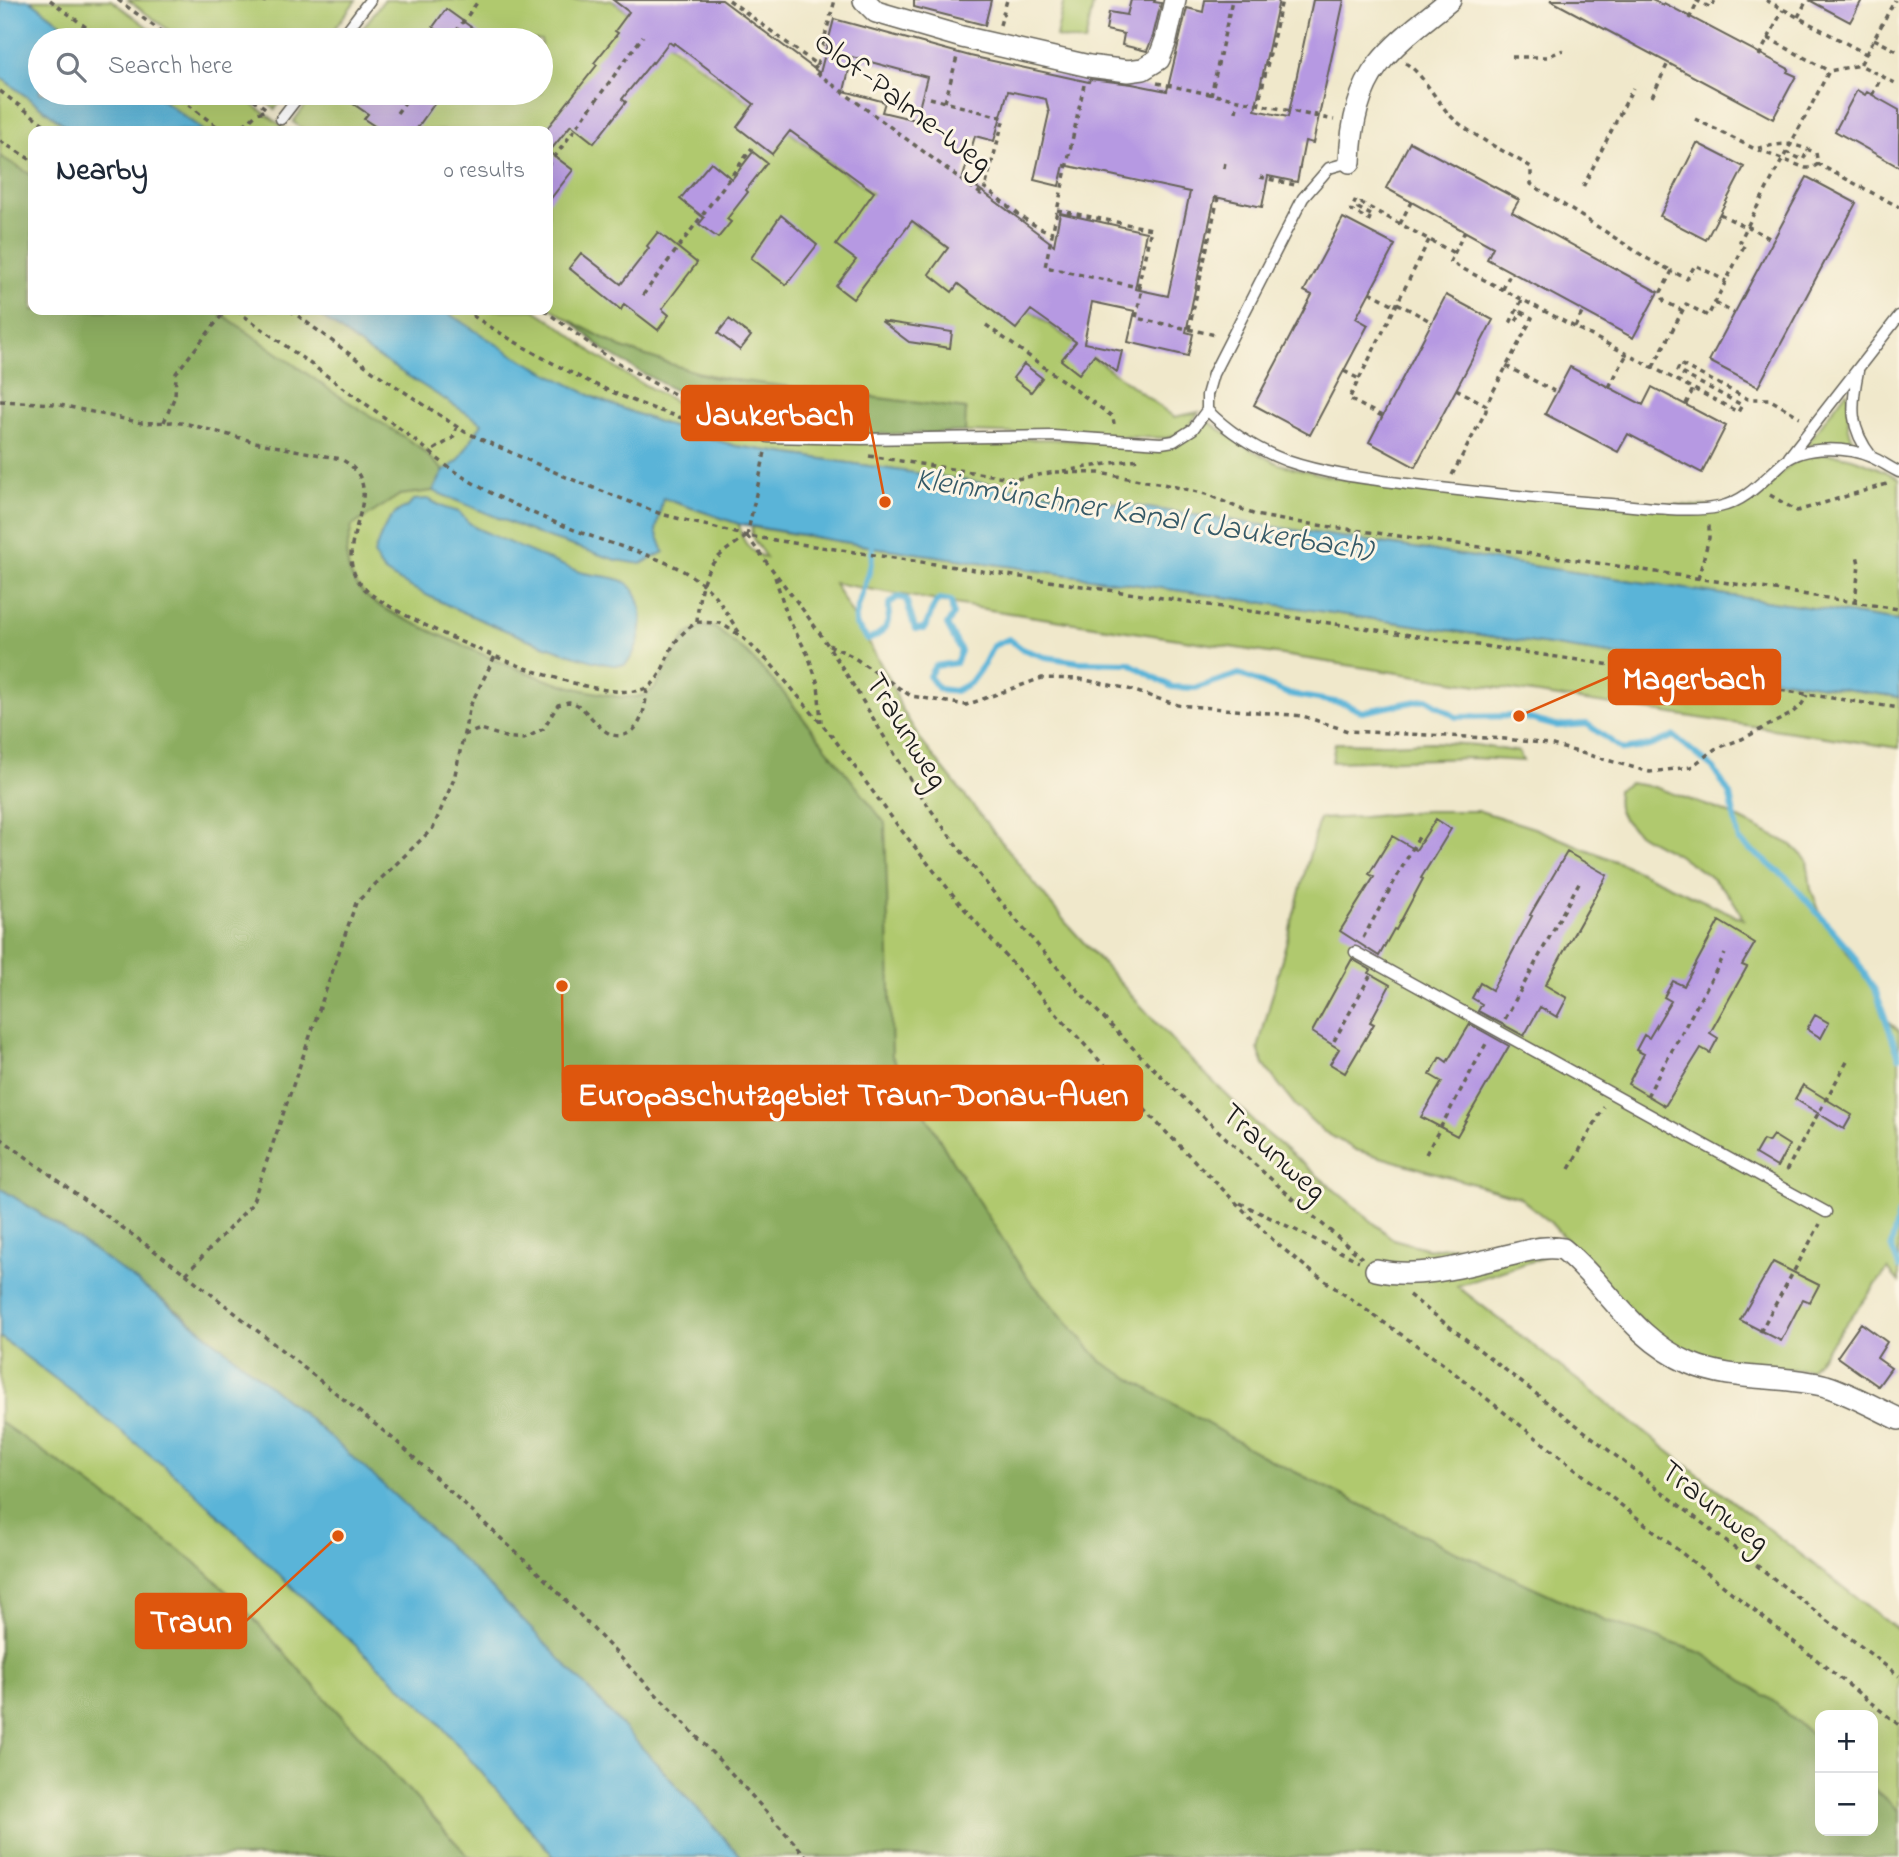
<!DOCTYPE html>
<meta charset="utf-8">
<style>
body{margin:0;font-family:"Indie Flower",sans-serif;background:#f6f6f7;color:#1f2937}
.controls{position:absolute;right:21px;bottom:21px;display:grid;overflow:hidden;border-radius:14px;box-shadow:0 7px 28px #0002}
.controls button{width:63px;height:63px;display:grid;place-items:center;padding:0;border:0;border-bottom:2px solid #e0e1e3;background:#fff;color:#1f2937;font:35px sans-serif}
.list{margin:0;padding:0;list-style:none}
h2{display:flex;justify-content:space-between;align-items:center;height:91px;margin:0;padding:0 28px;font-size:30px}
h2 small{font-size:23px;font-weight:400;color:#747a83}
.icon{flex:none;width:38px;height:38px;fill:none;stroke:currentColor;stroke-width:2;stroke-linecap:round;stroke-linejoin:round}
.map{position:relative;flex:none;width:1899px;height:1857px;overflow:hidden}
.search{position:absolute;background:#fff;box-shadow:0 7px 28px #0002;left:28px;top:28px;width:525px;height:77px;display:flex;align-items:center;gap:18px;box-sizing:border-box;padding:0 24px;border-radius:38px;color:#747a83;font-size:26px}
.panel{position:absolute;background:#fff;box-shadow:0 7px 28px #0002;left:28px;top:126px;width:525px;height:189px;border-radius:14px}
.map>svg:first-child{display:block}
.green{fill:#b0c96e;stroke:#667245;stroke-width:2;fill-rule:evenodd}
.forest{fill:#8cad61;stroke:#54643e;stroke-width:2}
.water{fill:#5ab4d8;stroke:#3b687a;stroke-width:2}
.lines{fill:none;stroke-linecap:round;stroke-linejoin:round}
.stream{stroke:#5ab4d8;stroke-width:6}
.building{fill:#b699e2;fill-rule:evenodd}
.service-casing{stroke:#666359;stroke-width:13}
.minor-casing{stroke:#666359;stroke-width:24}
.path{stroke:#666359;stroke-width:3.5;stroke-dasharray:5 5;stroke-linecap:butt}
.service{stroke:#fff;stroke-width:10}
.minor{stroke:#fff;stroke-width:21}
.path-bridge{stroke:#666359;stroke-width:3.5;stroke-dasharray:5 5;stroke-linecap:butt}
.labels{text-anchor:middle;stroke-width:6;stroke-linejoin:round;paint-order:stroke}
.street-label{font-size:32px;fill:#1c1c1c;stroke:#fcf5e5}
.water-label{font-size:33px;font-style:italic;fill:#355967;stroke:#fcf5e5}
.leader{fill:none;stroke:#de560d;stroke-width:2.5}
.callout-dot{fill:#de560d;stroke:#fcf5e5;stroke-width:2.5}
.callout{fill:#de560d;stroke:#de560d;stroke-width:2.5}
.callout-label{font-size:33px;text-anchor:middle;font-weight:bold;fill:#fff}
</style>
<div class="map">
<svg width="1899" height="1857" viewBox="0 0 1899 1857">
<rect width="100%" height="100%" fill="#fcf5e5"/>
<filter id="ink" filterUnits="userSpaceOnUse"><feTurbulence type="fractalNoise" baseFrequency=".0143" numOctaves="2"/><feDisplacementMap in="SourceGraphic" scale="14" xChannelSelector="R" yChannelSelector="G"/><feConvolveMatrix kernelMatrix="1 2 1 2 8 2 1 2 1" color-interpolation-filters="sRGB"/></filter>
<filter id="wash" filterUnits="userSpaceOnUse"><feTurbulence type="fractalNoise" baseFrequency=".00686" numOctaves="4" result="noise"/><feDisplacementMap in="SourceGraphic" scale="28" xChannelSelector="R" yChannelSelector="G"/><feGaussianBlur stdDeviation="1.57" result="paint"/><feColorMatrix in="noise" values="0 0 0 0 0 0 0 0 0 0 0 0 0 0 0 0 0 1.4 0 .05"/><feComposite in="paint" operator="in"/></filter>
<g filter="url(#wash)">
<rect width="100%" height="100%" fill="#f0e8cb"/>
<path class="green" d="M30,0H111L165,40H83Z
M128,0H356L326,40H182Z
M384,0H611L1174,417L1199,412L1185,431L1167,438L965,432V409C855,396 725,390 623,349C596,338 571,322 548,306V131H305L293,122L315,93H541V40H354Z
M1064,0H1094L1085,43L1056,37Z
M0,77L73,131H33V310H313L365,349L483,423L463,453L662,498L739,524C741,541 749,552 766,558C761,548 749,540 752,527L873,547L1238,599L1899,697V748L1405,674L990,610L834,583L891,682L901,708L922,742L1067,924L1179,1048L1257,1125L1393,1239L1429,1249L1537,1238L1545,1257L1457,1286L1899,1631V1857H0ZM1820,1715H1873V1831H1820Z
M153,93H237L289,131H204Z
M253,93H287L275,109Z
M443,310H535L561,327L596,355L628,376L678,403L759,441L1050,439L1156,446L1206,420L1246,447L1279,464L1332,477L1407,489L1731,508C1746,501 1759,493 1772,482C1780,475 1787,466 1796,461C1830,443 1869,463 1899,478V621L736,446C689,432 642,418 598,399C543,376 492,343 443,310Z
M1846,392L1849,395L1848,426L1855,447L1806,445Z
M1431,742L1476,745L1519,752L1523,761L1473,758L1332,762L1335,743L1388,744Z
M1629,783L1654,787L1725,812L1792,845L1807,860L1811,889L1821,914L1875,992L1882,1015L1899,1031V1282L1888,1269L1811,1369H1747L1717,1364L1668,1342L1633,1314L1550,1222L1519,1197L1356,1150L1323,1131L1295,1105L1264,1065L1258,1049L1319,819L1364,817L1426,811H1480L1534,828L1625,865L1743,919C1732,889 1701,869 1674,853C1653,841 1630,834 1619,811C1616,805 1618,797 1618,790Z"/>
<path class="forest" d="M0,156L33,176V310H216L333,392L418,446L444,471L433,491L400,495L352,526L346,553L349,571L356,585L365,595L376,604L398,616L495,660L547,680L583,690L619,697H636L645,695L655,688L686,635L703,626L715,628L748,654L782,691L885,823L892,1056L948,1154L1027,1277L1102,1362L1261,1455L1457,1552L1605,1620L1702,1653L1773,1701L1820,1742V1831H1873V1788L1899,1811V1857H741L658,1765L318,1426L178,1311L43,1215L0,1188Z
M571,321L622,348L711,377L966,409L965,432L860,435L766,430L727,418L642,373L605,351Z
M0,1422L74,1473L194,1561L242,1606L469,1857H0Z"/>
<path class="water" d="M0,0H30L83,40H40V93H153L204,131H73L0,77Z
M313,310H443L515,356L597,399L669,426L736,446L1899,621V697L1238,599L873,547L739,524L663,498L656,531L664,552L641,564L616,560L542,536L433,491L444,471L458,461L482,423L365,349Z
M428,499L445,508L459,512L467,521L476,528C510,543 545,559 580,572C593,576 618,576 627,583C650,600 643,648 625,665C590,671 418,596 385,572C380,568 377,561 374,554C379,538 389,510 408,507L413,500Z
M0,1188C179,1301 342,1440 492,1589C578,1675 659,1767 741,1857H554L432,1715L295,1590L186,1484L70,1390L0,1337Z"/>
<g class="lines">
<path class="stream" d="M871,539C877,571 857,594 855,624L868,640C887,632 890,624 889,604L898,597L906,599L915,629H924C931,618 930,608 939,599L951,601L953,615L947,625L961,651L956,663L935,666L929,676L939,689L955,691L970,683L984,664L993,646L1009,639L1022,649L1045,657L1079,662L1129,663L1172,687L1196,688L1239,674L1289,694L1346,704L1362,712L1427,699L1456,717L1519,716L1556,726L1587,724L1623,750L1649,746L1674,736L1714,769L1730,795L1739,841L1786,877L1849,949L1876,992L1899,1057
M1899,1214L1891,1246L1899,1267"/>
</g>
<g id="blocks">
<path class="building" d="M613,0H722L820,73L834,19L970,56L1089,82L1090,79L1132,84L1167,91L1187,8L1203,12L1205,0H1279L1255,110L1288,117L1313,0H1344L1313,143L1305,141L1297,182L1268,176L1262,207L1215,197L1186,332L1193,334L1188,356L1128,342L1135,311L1092,302L1084,343L1122,351L1117,372L1094,355L1079,374L1061,360L1076,342L1031,310L1016,329L958,284L952,292L929,274L948,248L912,221L853,299L836,286L856,260L836,245L874,192L790,131L772,154L737,127L754,104L674,43L673,45L669,42L653,63L652,62L622,99L626,102L594,143L571,125L549,152L573,170L548,202V127L597,65L594,63L618,33L615,31L629,12ZM852,57L927,77L916,120L882,112L885,102L844,91ZM1008,91L1046,99L1049,113L1034,180L1059,186L1064,165L1190,192L1168,296L1135,289L1146,232L1060,213L1054,245L963,177L975,136L994,141Z
M914,0H991L985,25L914,7Z
M1131,0H1155L1154,2L1161,3L1153,36L1147,51L1122,45L1124,34L1106,30L1109,12L1127,15Z
M1550,0H1652L1663,5L1664,3L1789,69L1787,72L1796,76L1773,119Z
M1809,0H1862L1850,22Z
M446,9L489,40H451L433,27Z
M1857,90L1865,95L1867,92L1899,110V167L1835,131Z
M337,93H442L415,131H382L364,119L368,114Z
M1410,142L1519,200L1512,212L1658,292L1633,338L1487,259L1493,247L1386,188Z
M1697,143L1744,167L1706,240L1660,216Z
M753,152L767,163L746,190L748,192L727,219L731,222L718,238L699,224L704,218L680,199L711,162L732,179Z
M1807,177L1856,203L1758,387L1709,361Z
M781,215L817,245L786,285L751,258Z
M1343,218L1395,245L1356,318L1368,325L1310,435L1254,405L1312,295L1304,291Z
M658,232L697,263L662,309L669,315L658,330L624,304L621,310L569,268L581,253L621,284L649,248L647,246Z
M1446,295L1493,320L1415,467L1369,442Z
M729,319L751,336L740,350L718,333Z
M881,321L952,332L950,348L909,342Z
M1024,364L1042,378L1031,392L1013,378Z
M1570,367L1643,405L1652,387L1726,426L1702,473L1628,434L1618,452L1545,414Z
M1436,819L1451,829L1421,878L1423,879L1396,930L1394,929L1379,956L1340,931L1374,877L1369,874L1392,836L1416,850Z
M1567,852L1607,875L1545,985L1567,998L1557,1017L1540,1007L1524,1036L1478,1011L1482,1004L1472,998L1480,983L1492,990L1532,916L1530,915Z
M1719,921L1755,943L1742,965L1747,967L1710,1033L1718,1038L1710,1053L1701,1048L1665,1106L1628,1084L1644,1054L1636,1050L1644,1035L1649,1038L1671,1001L1664,997L1673,981L1684,986Z
M1352,959L1371,970L1369,973L1390,985L1370,1022L1374,1024L1345,1073L1330,1064L1339,1049L1312,1032Z
M1815,1015L1829,1023L1821,1038L1807,1029Z
M1470,1024L1509,1046L1457,1136L1421,1117L1442,1082L1430,1075L1440,1057L1447,1062Z
M1803,1085L1852,1115L1844,1129L1795,1099Z
M1773,1135L1789,1145L1777,1167L1755,1154L1763,1140L1768,1142Z
M1773,1262L1819,1285L1810,1302L1803,1299L1781,1341L1740,1320Z
M1861,1323L1887,1342L1877,1358L1891,1368L1878,1386L1837,1357Z"/>
</g>
</g>
<g filter="url(#ink)">
<use href="#blocks" fill-opacity="0" stroke="#666359" stroke-width="2"/>
<g class="lines">
<g class="service-casing">
<path id="service" d="M340,40L370,0
M281,119L301,93
M1858,371C1851,406 1849,428 1872,457
M1207,410C1229,432 1258,450 1287,461C1325,474 1368,479 1407,484C1470,492 1534,498 1597,503C1633,505 1686,514 1719,507C1747,501 1764,479 1784,462C1805,445 1848,447 1871,457C1881,461 1890,468 1899,472
M768,437L862,439L1053,436L1161,443L1174,441L1193,429L1207,410V395L1213,374L1303,198L1329,168L1350,162
M1789,457L1899,316
M1355,952L1826,1212"/>
</g>
<g class="minor-casing">
<path id="minor" d="M864,0L876,12L962,37L1089,66L1128,71L1143,69L1159,59L1166,40L1175,0
M1350,162C1351,129 1357,92 1378,65C1397,40 1426,20 1450,0
M1376,1270C1419,1280 1467,1265 1510,1255C1527,1251 1545,1245 1563,1249C1608,1286 1631,1337 1689,1363C1733,1382 1781,1374 1826,1386C1851,1394 1875,1408 1899,1419"/>
</g>
<path class="path" d="M50,0L103,40
M118,0L173,40
M263,0L266,2
M729,0L817,65L813,70L981,194L985,188C1003,201 1031,229 1053,232
M1696,0L1711,8L1715,0
M1766,0L1866,54L1860,65L1899,85
M1798,17L1807,0
M1689,19L1698,1
M1000,25L1007,0
M1768,38L1829,71
M1874,39L1899,52
M450,40L479,0
M1866,54L1895,0
M1759,56L1783,10
M1512,57H1547L1563,50
M1405,63C1423,72 1438,106 1456,121C1478,139 1506,152 1531,167V184L1648,259L1672,271
M817,65L835,0
M1157,83L1334,120
M1084,85L1045,267L1142,288L1136,318L1216,335
M0,91L53,131
M172,93L223,131
M245,93L268,110
M1872,95L1882,76
M1211,96L1232,0
M1652,97L1668,63
M930,98L1004,118L985,188
M945,102L957,57
M1812,104L1829,71L1860,65
M1258,106L1282,0
M1236,112L1238,102
M397,113L412,93
M1315,118L1317,108
M1695,119L1755,149C1782,143 1790,141 1816,153L1818,164L1899,207
M224,131L245,124L257,113L268,110
M0,141L33,161
M1758,150L1806,168H1812L1818,164
M1786,152L1803,160L1808,150
M548,166L643,36
M1224,168L1225,162
M1260,177L1295,185
M1583,187L1633,88
M1356,200L1351,210L1369,220L1371,215
M1057,210L1151,229L1138,287
M1720,214L1747,228
M1371,215L1358,208L1361,203L1454,253
M1400,224L1411,202
M1747,226L1773,240
M1465,231L1450,262L1738,412L1742,405L1677,371L1680,364L1748,399H1769L1800,417
M1503,289L1511,272
M1370,292L1396,306
M643,295L752,148
M1397,303L1432,322
M1715,303L1734,313
M236,310L399,428L430,452
M290,310L370,369L465,432L566,477L661,514L747,536L1899,708
M464,310C551,367 648,418 752,434
M544,310L605,355L666,390L753,431
M1683,311L1664,301L1661,292L1672,271L1687,279L1695,265L1726,281
M986,325L1113,417L1114,424
M1575,327L1583,311
M1189,329L1219,193
M1506,366L1554,391
M1653,367L1686,304L1708,316L1745,244L1740,241L1756,209
M1344,371L1359,379
M1609,387L1627,354
M1456,389L1486,405L1532,318L1521,312L1515,323L1511,321L1522,300
M0,401L56,404L142,423L172,422L188,424L259,443L341,459C390,486 341,532 353,570C356,580 364,589 372,595C412,625 601,710 646,688C662,681 665,658 674,644C680,635 688,628 697,622L720,623L741,636L771,664L835,740L898,826L962,906L1060,1018L1159,1125L1276,1243L1311,1271L1443,1364L1899,1725
M1686,404L1693,389
M1382,416L1349,399L1429,240
M164,422L175,396L176,373L226,310
M457,426L453,438L430,452C468,488 546,520 596,538C637,553 685,562 715,596C724,607 731,621 739,632
M869,456L1016,479L1055,472
M1063,471L1138,459
M1055,472L1099,473L1163,484L1206,494L1255,515L1288,521L1584,561L1899,609
M1452,475L1486,411V405
M1770,495L1797,511L1887,484
M747,536C774,573 804,609 829,647C866,703 897,763 936,817C1056,984 1206,1126 1362,1258
M747,536L765,452
M775,577L788,618L808,655L818,684L821,722
M1698,579L1709,538V523
M1855,602L1859,564L1857,555
M697,622C700,576 706,561 746,537
M829,645L850,655L911,696L966,705L1042,678L1080,679L1125,688L1178,705L1303,716L1348,731L1505,739L1549,744L1650,772L1691,767L1715,749L1742,739L1791,714L1802,704L1807,695
M464,735L481,729L505,737L524,739L543,729L558,705C562,704 566,702 569,702C590,704 602,747 629,733C643,726 646,702 647,688
M1363,938L1420,835
M1505,1019L1581,879
M1334,1041L1370,976
M1647,1096L1725,954
M0,1138L186,1274L396,1441L550,1584L724,1765L807,1857
M1426,1154L1487,1042
M1569,1169L1604,1107
M1786,1171L1848,1060
M1240,1203L1359,1261
M186,1274L252,1204L356,903L433,828L454,779L470,706L495,656
M1409,1295L1899,1676
M1760,1332L1820,1224"/>
<use href="#service" class="service"/>
<use href="#minor" class="minor"/>
<path class="path-bridge" d="M1756,209L1812,104"/>
</g>
</g>
<g class="labels">
<g class="street-label">
<text transform="translate(904 101) rotate(37)" y="11">Olof-Palme-Weg</text>
<text transform="translate(908 730) rotate(58)" y="11">Traunweg</text>
<text transform="translate(1275 1151) rotate(42)" y="11">Traunweg</text>
<text transform="translate(1716 1505) rotate(38)" y="11">Traunweg</text>
</g>
<g class="water-label">
<text transform="translate(1144 512) rotate(9)" y="12">Kleinmünchner Kanal (Jaukerbach)</text>
</g>
</g>
<path class="leader" d="M885 502L868 413M1519 716L1609 677M562 986L563 1093M338 1536L246 1621"/>
<g class="callout-dot">
<circle cx="885" cy="502" r="7"/>
<circle cx="1519" cy="716" r="7"/>
<circle cx="562" cy="986" r="7"/>
<circle cx="338" cy="1536" r="7"/>
</g>
<g class="callout">
<rect x="682" y="386" width="186" height="54" rx="7"/>
<rect x="1609" y="650" width="171" height="54" rx="7"/>
<rect x="563" y="1066" width="579" height="54" rx="7"/>
<rect x="136" y="1594" width="110" height="54" rx="7"/>
</g>
<g class="callout-label">
<text x="775" y="425">Jaukerbach</text>
<text x="1694" y="689">Magerbach</text>
<text x="853" y="1105">Europaschutzgebiet Traun-Donau-Auen</text>
<text x="191" y="1632">Traun</text>
</g>
</svg>
<div class="controls">
<button>+</button>
<button>−</button>
</div>
<div class="search"><svg class="icon" aria-label="search" viewBox="0 0 24 24"><circle cx="10" cy="10" r="6"/><path d="M15 15l6 6"/></svg>Search here</div>
<section class="panel">
<h2>Nearby<small>0 results</small></h2>
<ul class="list">
</ul>
</section>
</div>
